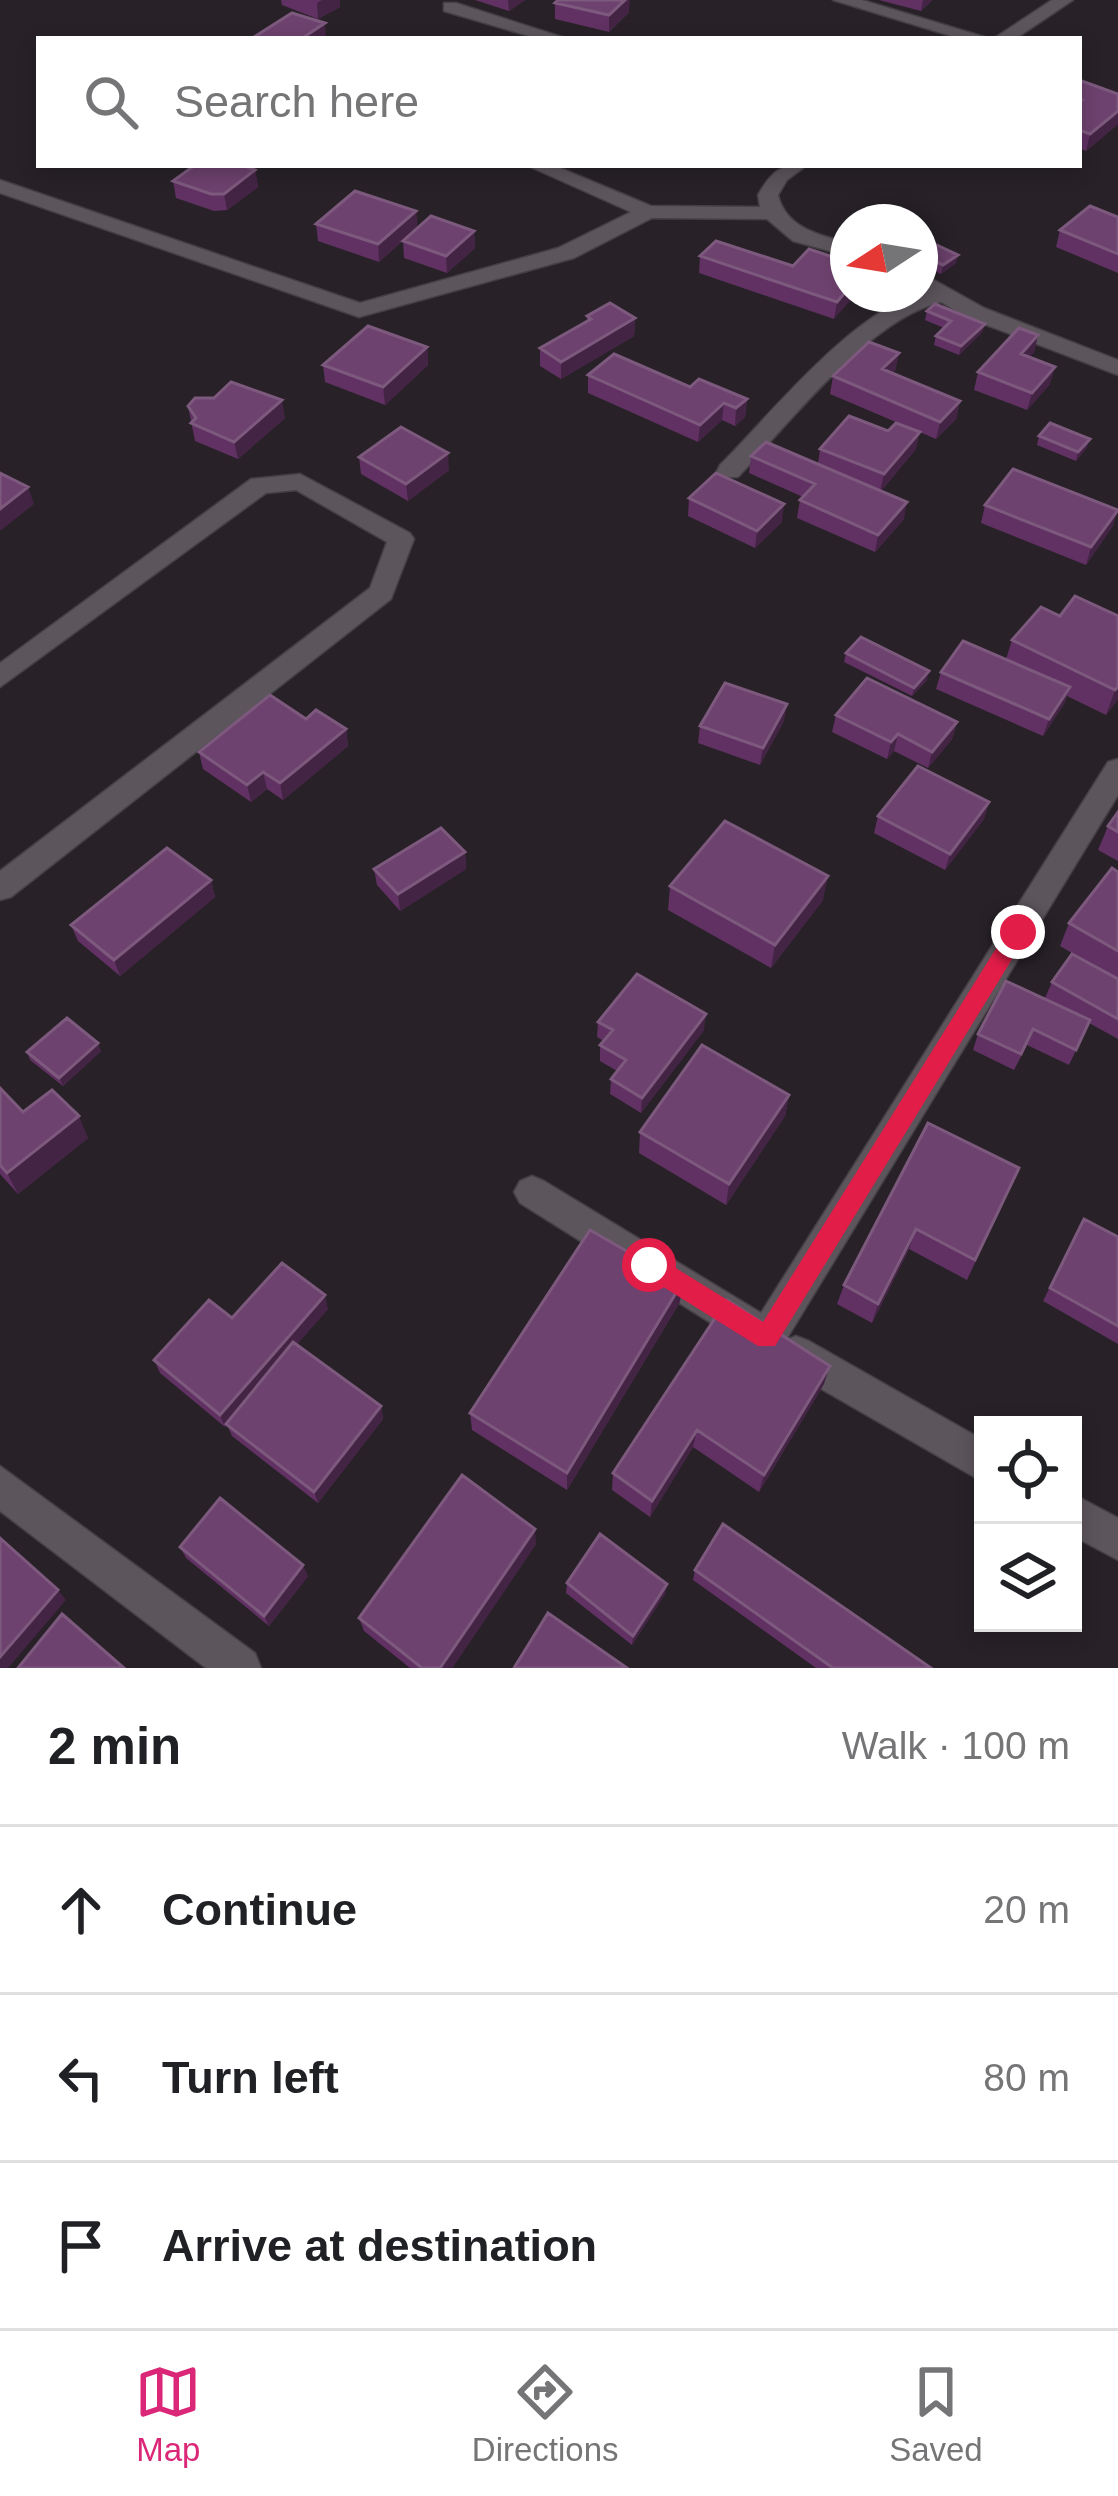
<!DOCTYPE html>
<meta charset="utf-8">
<style>
body{margin:0;font-family:Arial,sans-serif;background:#f6f6f6;color:#202124}
.controls{position:absolute;right:36px;bottom:36px;display:grid;overflow:hidden;border-radius:0px;box-shadow:0 6px 18px #0003}
.controls button{width:108px;height:108px;display:grid;place-items:center;padding:0;border:0;border-bottom:3px solid #e0e0e0;background:#fff;color:#202124;font:60px sans-serif}
.compass{position:absolute;left:830px;top:204px;width:108px;height:108px;border-radius:50%;background:#fff;box-shadow:0 6px 18px #0003;rotate:258deg}
.stop{position:absolute;width:36px;height:36px;margin:-27px;border:9px solid #e11d48;border-radius:50%;background:#fff}
.stop.end{background:#e11d48;border-color:#fff;box-shadow:0 3px 12px #0008}
.list{margin:0;padding:0;list-style:none}
h2{display:flex;justify-content:space-between;align-items:center;height:156px;margin:0;padding:0 48px;font-size:51px}
h2 small{font-size:39px;font-weight:400;color:#757577}
.list li{display:grid;grid-template-columns:78px 1fr auto;gap:36px;align-items:center;box-sizing:border-box;height:168px;padding:0 48px;border-top:3px solid #e0e0e0}
.list b{display:block;font-size:45px;white-space:nowrap}
.list em{font-size:39px;font-style:normal;color:#757577}
.icon{flex:none;width:66px;height:66px;fill:none;stroke:currentColor;stroke-width:2;stroke-linecap:round;stroke-linejoin:round}
.map{position:relative;flex:none;width:1118px;height:1668px;overflow:hidden}
.search{position:absolute;background:#fff;box-shadow:0 6px 18px #0003;left:36px;right:36px;top:36px;height:132px;display:flex;align-items:center;gap:30px;box-sizing:border-box;padding:0 42px;border-radius:0px;color:#757577;font-size:45px}
.sheet{height:660px;background:#fff}
nav{display:flex;justify-content:space-around;align-items:center;box-sizing:border-box;height:168px;border-top:3px solid #e0e0e0;background:#fff;font-size:33px;color:#757577}
nav a{display:grid;justify-items:center;gap:6px}
nav .on{color:#db2777}
.map>svg:first-child{display:block}
.lines{fill:none;stroke-linecap:round;stroke-linejoin:round}
.minor-casing{stroke:#433f43;stroke-width:3}
.minor{fill:#5c555c;fill-rule:evenodd}
.wall{fill:#603162}
.shaded-wall{fill:#442445}
.building{fill:#6d426e;stroke:#7d597e;stroke-width:3}
.route{fill:#e11d48}
</style>
<div class="map">
<svg width="1118" height="1668" viewBox="0 0 1118 1668">
<rect width="100%" height="100%" fill="#282228"/>
<g class="lines">
<g class="minor-casing">
<path id="minor" d="M833,0H862L991,39H961Z
M1052,0H1073L1015,39H993Z
M444,3H456L568,39H539L444,11Z
M526,165H553L651,206L760,207L758,195C772,171 779,165 807,165L787,180L778,195C786,228 819,235 848,243V256L793,241L767,219L652,218L574,258L359,317L0,193V180L360,303L558,248L631,212Z
M920,280H934L984,308L1118,360V375L968,318L941,302C869,319 790,423 738,477H720L717,471L720,465C772,413 854,309 924,293Z
M300,474L410,533L414,539L391,599L11,897L0,900V871L370,588L387,542L296,490L266,493L0,687V663L251,479Z
M1118,759V795L786,1340L796,1336L809,1341L983,1440V1482L783,1367L779,1350L767,1355L754,1350L520,1203L514,1192L520,1181L532,1176L544,1181L761,1313L1108,762Z
M0,1466L255,1653L261,1668H206L0,1511Z
M1073,1494L1118,1518V1560L1073,1536Z"/>
</g>
<use href="#minor" class="minor"/>
</g>
<path class="wall" d="M281,0H340V7L318,19L282,5Z
M475,0H525L509,11Z
M879,0H932L921,11Z
M555,3L629,12L609,32L555,19Z
M1079,80L1118,94V124L1086,151L1079,148Z
M255,170L258,187L227,210L214,211L176,198L173,181Z
M416,211L417,228L379,262L318,241L316,224Z
M1118,217V273L1056,247L1060,230Z
M474,231L475,248L447,273L404,258L403,241Z
M920,241L956,263L941,274L920,264Z
M700,256L793,266L848,262L834,319L699,273Z
M927,311L985,324L982,332L959,355L934,345L936,336L944,328L925,320Z
M587,316L635,318L634,336L561,379L540,366V348L587,321Z
M1038,335L1034,352L1029,357L1050,384L1027,410L974,390L978,372Z
M427,347L428,365L385,405L325,382L323,365Z
M899,353L895,371L892,374L960,401L956,419L936,439L830,394L833,376Z
M588,375L690,387L747,399L745,417L735,426L722,420L698,442L588,393Z
M188,406L285,418L238,459L195,441Z
M888,431L916,449L881,491L904,519L875,552L797,518L800,500L803,497L749,473L751,456L818,464L820,449Z
M1039,436L1087,447L1076,461L1037,445Z
M359,457L449,470L408,501L361,474Z
M689,498L782,522L755,548L688,516Z
M985,505L1118,510L1112,527L1086,565L981,523Z
M1060,616H1118V699L1106,715L1067,696L1064,704L1043,736L936,689L941,672L1006,659L1012,640Z
M846,653L927,680L912,696L844,662Z
M836,715L957,722L952,739L928,768L894,751L887,759L832,732Z
M306,719L346,729L348,746L283,800L267,789L251,802L203,769L199,752Z
M784,721L760,765L698,743L700,726Z
M989,802L984,819L945,870L874,833L878,816Z
M1118,812V861L1098,850L1108,826Z
M465,852L466,869L400,911L377,885L374,869Z
M1118,872V1039L1089,1023L1069,1065L1027,1045L1014,1070L973,1050L978,1034L1045,998L1052,982L1082,959L1060,946L1069,923Z
M211,880L215,897L120,976L78,941L71,925Z
M670,886L823,900L771,968L668,910Z
M598,1022L704,1030L641,1113L610,1094L611,1079L617,1071L600,1061V1045L604,1041L597,1037Z
M101,1051L63,1086L30,1060L27,1052Z
M0,1088L23,1112L88,1138L18,1194L0,1174Z
M789,1095L785,1116L726,1205L639,1153L640,1132Z
M928,1123L1019,1168L967,1280L909,1249L872,1323L837,1304L844,1285Z
M1084,1219L1118,1237V1344L1043,1301Z
M727,1300L824,1384L759,1492L693,1447L650,1517L612,1490L613,1473Z
M680,1302L567,1490L472,1430L470,1413Z
M328,1309L296,1345L381,1406L383,1419L318,1503L232,1436L227,1425L225,1427L160,1373L154,1360L232,1318Z
M536,1544L452,1668H410L364,1631L359,1618Z
M180,1547L308,1576L269,1626L186,1558Z
M695,1570L931,1668H816L693,1580Z
M567,1583L665,1594L632,1645L566,1593Z"/>
<path class="shaded-wall" d="M322,0H340V7L318,19L317,3Z
M508,0H525L509,11Z
M625,0H630L629,12L609,32V15Z
M923,0H932L921,11Z
M325,23L326,39H301Z
M1118,111V124L1086,151L1090,134Z
M255,170L258,187L227,210L224,194Z
M416,211L417,228L379,262L378,244Z
M474,231L475,248L447,273L446,256Z
M958,255L956,263L941,274L943,265Z
M848,289V294H856L834,319L837,302Z
M635,318L634,336L561,379V362Z
M985,324L982,332L959,355L961,346Z
M1038,335L1034,352L1017,372L1021,354Z
M427,347L428,365L385,405L383,387Z
M899,353L895,371L879,387L882,369Z
M1055,367L1050,384L1027,410L1032,393Z
M747,399L745,417L735,426L736,408Z
M282,400L285,418L238,459L234,442Z
M960,401L956,419L936,439L940,422Z
M724,403L722,420L698,442L700,425Z
M920,432L916,449L880,492L884,474Z
M1090,439L1087,447L1076,461L1078,452Z
M448,453L449,470L408,501L406,484Z
M28,487L34,504L0,531V509Z
M907,502L904,519L875,552L878,535Z
M784,504L782,522L755,548L757,531Z
M1118,510L1112,527L1086,565L1091,547Z
M929,671L927,680L912,696L914,688Z
M1070,687L1064,704L1043,736L1049,719Z
M1118,687V699L1106,715L1115,690Z
M787,704L784,721L760,765L763,748Z
M957,722L952,739L928,768L932,752Z
M346,729L348,746L283,800L280,783Z
M898,734L894,751L887,759L891,742Z
M263,772L267,789L251,802L247,785Z
M989,802L984,819L945,870L950,854Z
M465,852L466,869L400,911L398,894Z
M828,876L823,900L771,968L775,945Z
M211,880L215,897L120,976L114,960Z
M706,1014L704,1030L641,1113L642,1098Z
M98,1043L101,1051L63,1086L59,1078Z
M789,1095L785,1116L726,1205L729,1184Z
M79,1116L88,1138L18,1194L7,1173Z
M916,1229L909,1249L872,1323L878,1304Z
M682,1283L680,1302L567,1490V1473Z
M325,1295L328,1309L225,1427L220,1415Z
M830,1366L824,1384L759,1492L764,1475Z
M381,1406L383,1419L318,1503L314,1492Z
M697,1430L693,1447L650,1517L652,1501Z
M535,1529L536,1544L452,1668H440Z
M303,1565L308,1576L269,1626L264,1616Z
M667,1584L665,1594L632,1645L633,1636Z
M58,1590L66,1600L8,1668H0V1657Z"/>
<path class="building" d="M558,0H625L609,15L555,3Z
M292,13L325,23L301,39H251Z
M1079,80L1118,94V111L1090,134L1079,130V103L1082,100L1079,99Z
M195,165H242L255,170L224,194H211L173,181Z
M355,191L416,211L378,244L316,224Z
M1090,206L1118,217V254L1060,230Z
M431,216L474,231L446,256L403,241Z
M924,239L958,255L943,265L920,255V241Z
M716,241L793,266L809,249L848,262V289L837,302L700,256Z
M610,303L635,318L561,362L540,348L591,319L587,316Z
M935,304L985,324L961,346L936,336L951,321L927,311Z
M368,326L427,347L383,387L323,365Z
M1019,328L1038,335L1021,354L1055,367L1032,393L978,372Z
M869,342L899,353L882,369L960,401L940,422L833,376Z
M614,354L690,387L699,379L747,399L736,408L724,403L700,425L588,375Z
M231,382L282,400L234,442L191,423L196,418L188,406L195,398H214Z
M849,416L888,431L896,423L920,432L884,474L820,449Z
M1050,423L1090,439L1078,452L1039,436Z
M401,427L448,453L406,484L359,457Z
M766,442L907,502L878,535L800,500L815,484L751,456Z
M1013,469L1118,510L1091,547L985,505Z
M0,473L28,487L0,509Z
M716,473L784,504L757,531L689,498Z
M1075,596L1118,616V687L1115,690L1012,640L1041,607L1060,616Z
M861,637L929,671L914,688L846,653Z
M963,641L1070,687L1049,719L941,672Z
M867,678L957,722L932,752L898,734L891,742L836,715Z
M725,683L787,704L763,748L700,726Z
M270,695L306,719L316,710L346,729L280,783L263,772L247,785L199,752Z
M918,766L989,802L950,854L878,816Z
M1118,812V832L1108,826Z
M725,821L828,876L775,945L670,886Z
M441,828L465,852L398,894L374,869Z
M167,848L211,880L114,960L71,925Z
M1112,868L1118,872V951L1069,923Z
M1072,954L1118,979V1019L1052,982Z
M637,974L706,1014L642,1098L611,1079L626,1060L600,1045L613,1030L598,1022Z
M1006,981L1090,1020L1076,1050L1033,1029L1021,1054L978,1034Z
M67,1018L98,1043L59,1078L27,1052Z
M702,1045L789,1095L729,1184L640,1132Z
M0,1088L23,1112L52,1090L79,1116L7,1173L0,1165Z
M928,1123L1019,1168L975,1260L916,1229L878,1304L844,1285Z
M1084,1219L1118,1237V1326L1050,1288Z
M590,1230L682,1283L567,1473L470,1413Z
M282,1263L325,1295L220,1415L154,1360L209,1300L232,1318Z
M727,1300L830,1366L764,1475L697,1430L652,1501L613,1473Z
M293,1342L381,1406L314,1492L226,1424Z
M462,1475L535,1529L440,1668H422L359,1618Z
M220,1498L303,1565L264,1616L180,1547Z
M723,1524L931,1668H833L695,1570Z
M600,1534L667,1584L633,1636L567,1583Z
M0,1538L58,1590L0,1657Z
M548,1613L627,1668H514Z
M62,1614L124,1668H18Z"/>
<path class="route" d="M1018,923L1028,932L1025,938L775,1346H758L641,1273V1257H658L763,1322L1010,926Z"/>
</svg>
<div class="controls">
<button><svg class="icon" aria-label="locate" viewBox="0 0 24 24"><circle cx="12" cy="12" r="6"/><path d="M12 2v4M12 18v4M2 12h4M18 12h4"/></svg></button>
<button><svg class="icon" aria-label="layers" viewBox="0 0 24 24"><path d="M12 4l9 5-9 5-9-5zM3 14l9 5 9-5"/></svg></button>
</div>
<svg class="compass" viewBox="-18 -18 36 36"><path d="M0-13l5 13h-10z" fill="#e53935"/><path d="M0 13l5-13h-10z" fill="#757577"/></svg>
<div class="stop" style="left:649px;top:1265px"></div>
<div class="stop end" style="left:1018px;top:932px"></div>
<div class="search"><svg class="icon" aria-label="search" viewBox="0 0 24 24"><circle cx="10" cy="10" r="6"/><path d="M15 15l6 6"/></svg>Search here</div>
</div>
<section class="sheet">
<h2>2 min<small>Walk · 100 m</small></h2>
<ul class="list">
<li><svg class="icon" aria-label="ahead" viewBox="0 0 24 24"><path d="M12 20V5M6 11l6-6 6 6"/></svg><div><b>Continue</b></div><em>20 m</em></li>
<li><svg class="icon" aria-label="left" viewBox="0 0 24 24"><path d="M17 20v-9H6M10 6l-5 5 5 5"/></svg><div><b>Turn left</b></div><em>80 m</em></li>
<li><svg class="icon" aria-label="arrive" viewBox="0 0 24 24"><path d="M6 21V4h12l-3 4 3 4H6"/></svg><div><b>Arrive at destination</b></div></li>
</ul>
</section>
<nav>
<a class="on"><svg class="icon" aria-label="map" viewBox="0 0 24 24"><path d="M3 6l6-2 6 2 6-2v14l-6 2-6-2-6 2zM9 4v14M15 6v14"/></svg>Map</a>
<a><svg class="icon" aria-label="directions" viewBox="0 0 24 24"><path d="M12 3l9 9-9 9-9-9zM9 14v-3h6M13 9l2 2-2 2"/></svg>Directions</a>
<a><svg class="icon" aria-label="saved" viewBox="0 0 24 24"><path d="M7 4h10v16l-5-4-5 4z"/></svg>Saved</a>
</nav>
